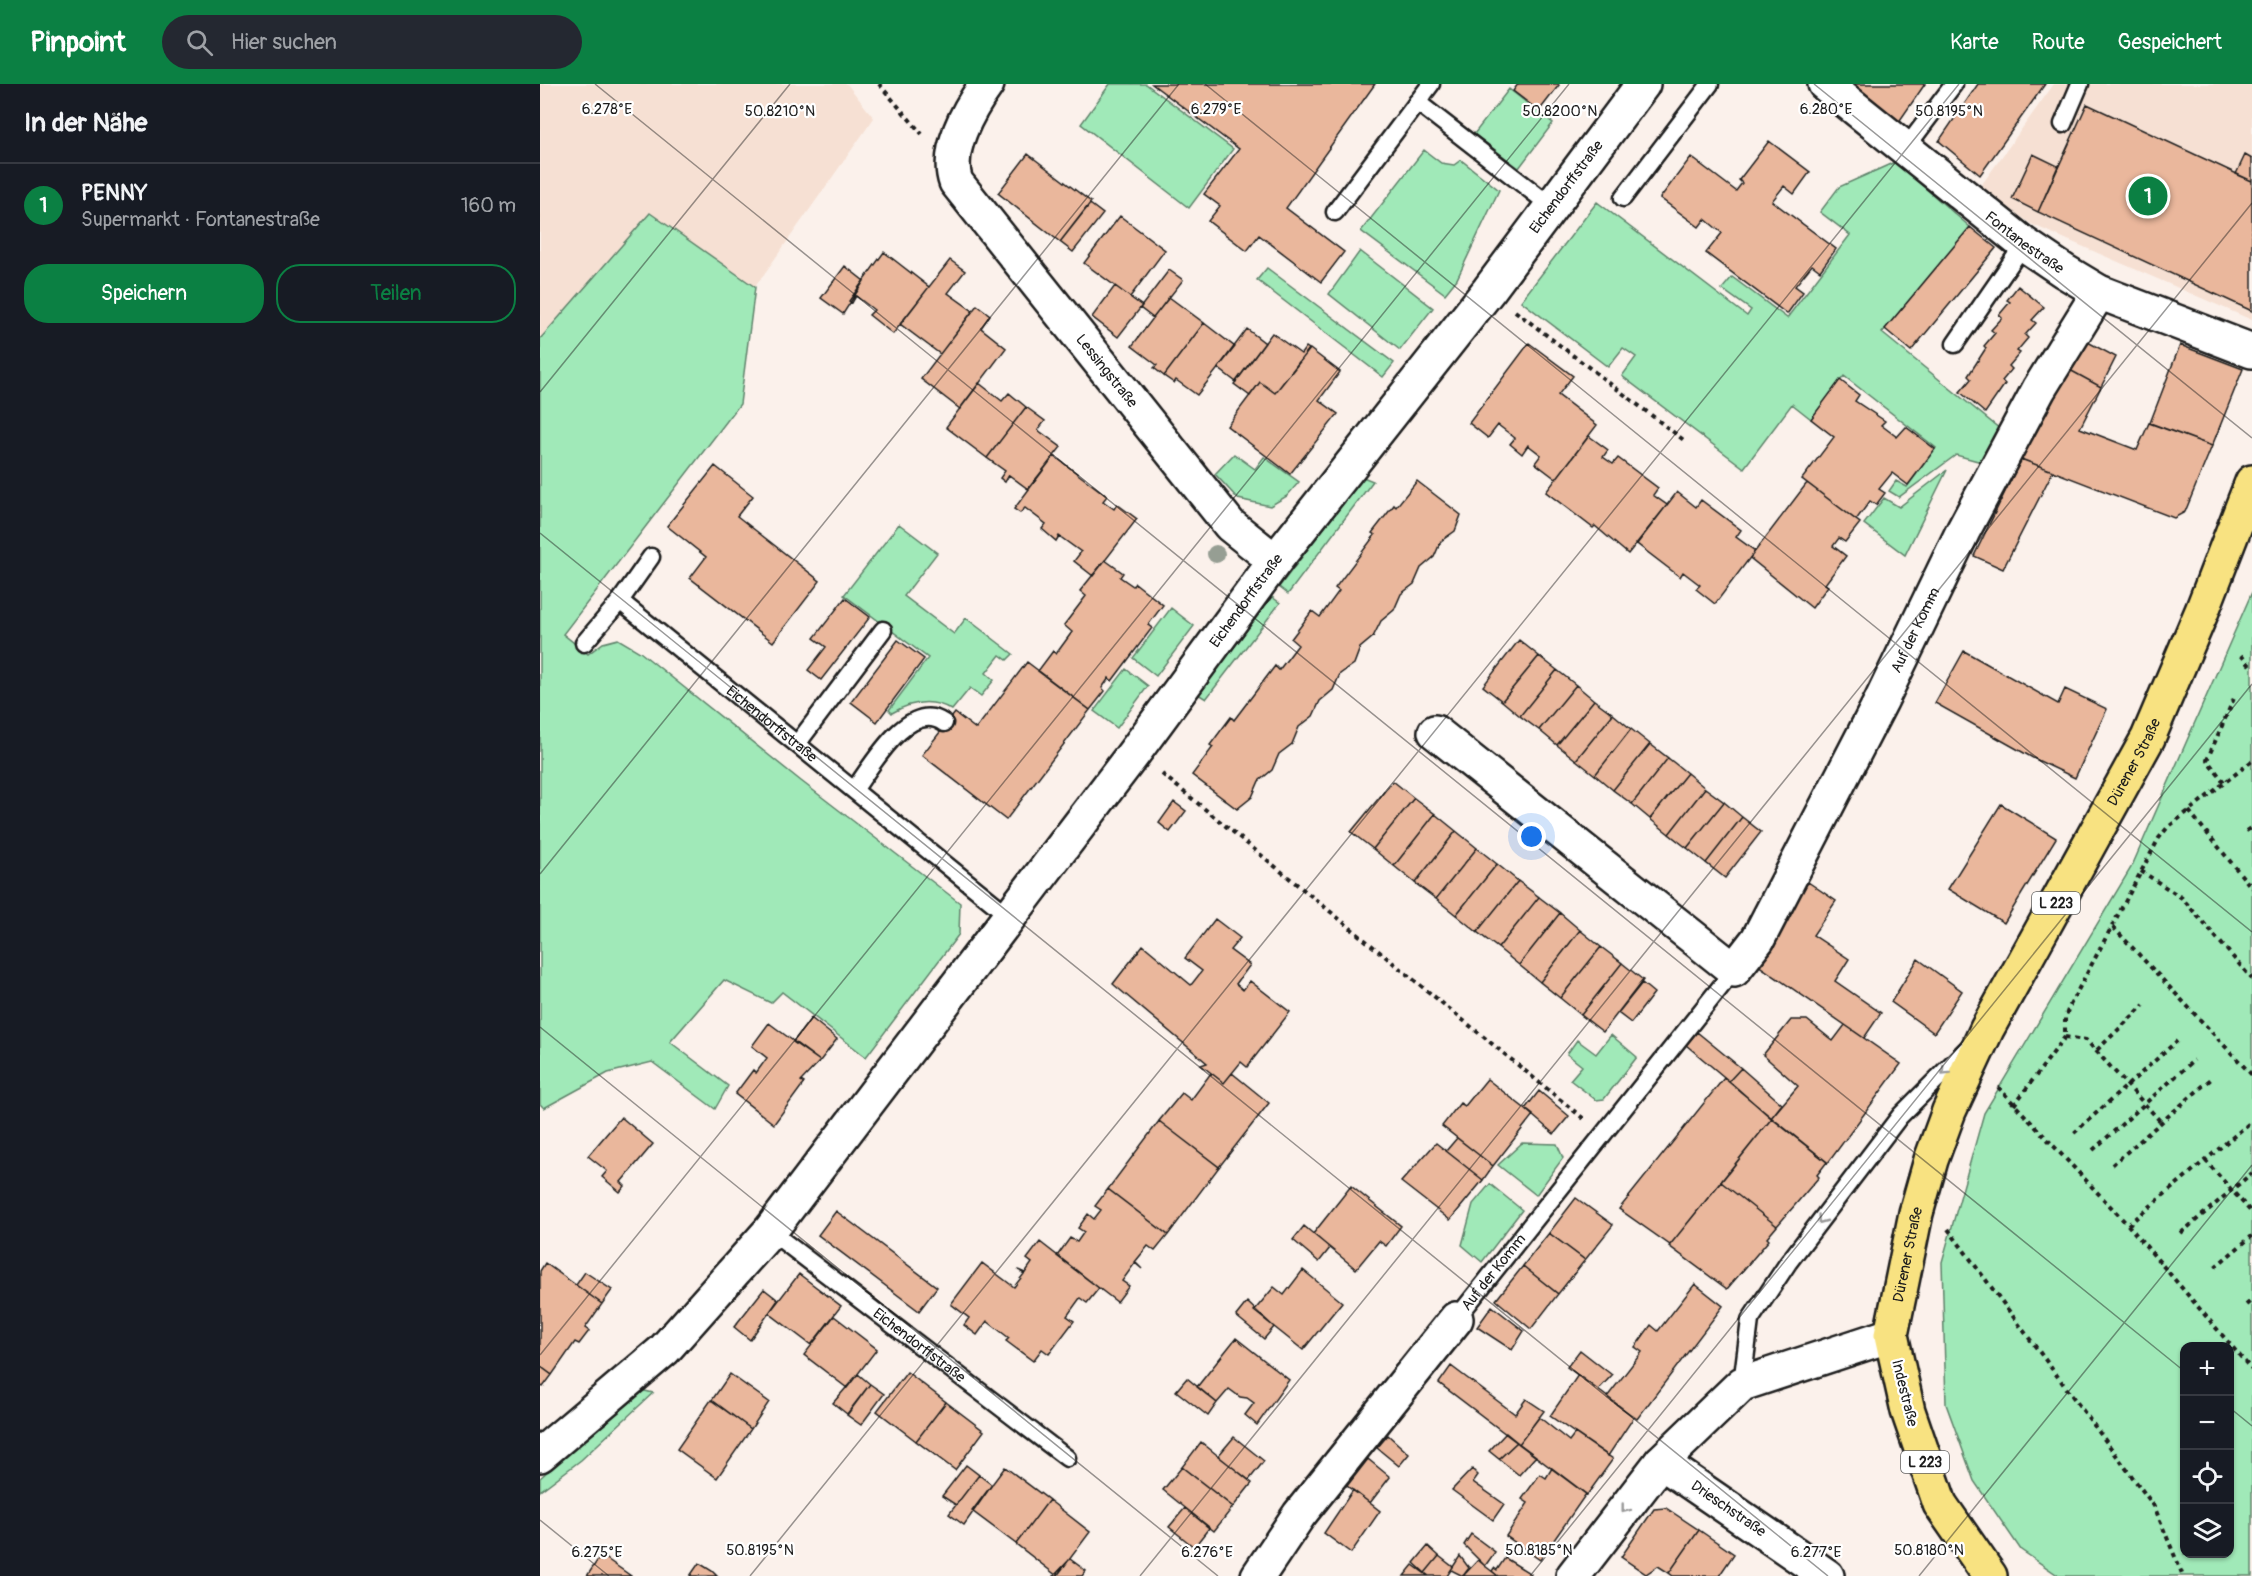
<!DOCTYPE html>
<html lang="de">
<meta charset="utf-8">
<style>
body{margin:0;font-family:Pangolin,sans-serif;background:#242831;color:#f1f3f6}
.controls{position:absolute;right:18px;bottom:18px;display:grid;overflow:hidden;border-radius:12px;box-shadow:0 2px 4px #0004}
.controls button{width:54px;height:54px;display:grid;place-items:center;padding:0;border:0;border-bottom:2px solid #363941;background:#171b24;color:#f1f3f6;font:30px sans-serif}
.you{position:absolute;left:992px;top:753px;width:21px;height:21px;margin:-15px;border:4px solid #fff;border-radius:50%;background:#1a73e8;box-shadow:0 0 0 9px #1a73e833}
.badge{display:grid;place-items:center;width:39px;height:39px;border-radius:50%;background:#0b8043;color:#fff;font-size:20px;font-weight:700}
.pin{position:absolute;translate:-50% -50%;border:3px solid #fff;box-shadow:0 2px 6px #0006}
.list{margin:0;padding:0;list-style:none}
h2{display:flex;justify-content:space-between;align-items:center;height:78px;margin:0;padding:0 24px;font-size:26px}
h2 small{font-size:20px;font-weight:400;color:#9ea1a6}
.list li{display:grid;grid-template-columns:39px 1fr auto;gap:18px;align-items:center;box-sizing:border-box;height:84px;padding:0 24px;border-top:2px solid #363941}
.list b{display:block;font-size:22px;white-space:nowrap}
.list p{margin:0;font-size:20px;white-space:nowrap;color:#9ea1a6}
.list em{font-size:20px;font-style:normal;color:#9ea1a6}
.actions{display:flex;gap:12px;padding:18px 24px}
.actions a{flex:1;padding:14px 0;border:2px solid #0b8043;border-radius:24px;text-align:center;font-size:21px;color:#0b8043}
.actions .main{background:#0b8043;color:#fff}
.icon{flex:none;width:33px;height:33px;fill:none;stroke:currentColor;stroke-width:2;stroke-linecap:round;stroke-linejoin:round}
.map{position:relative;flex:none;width:1712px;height:1492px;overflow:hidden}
header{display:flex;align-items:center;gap:36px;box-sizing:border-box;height:84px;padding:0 30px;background:#0b8043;color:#fff}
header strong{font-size:28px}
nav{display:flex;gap:33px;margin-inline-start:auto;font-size:21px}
.search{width:420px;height:54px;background:#242831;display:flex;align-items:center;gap:15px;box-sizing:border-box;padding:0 21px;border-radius:33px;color:#9ea1a6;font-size:22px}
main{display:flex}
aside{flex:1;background:#171b24}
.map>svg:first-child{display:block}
.built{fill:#f6e0d3}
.green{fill:#a0e9b8;stroke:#5e826a;stroke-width:1.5;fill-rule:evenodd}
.building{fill:#eab79c;stroke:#1c1c1c;stroke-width:1.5}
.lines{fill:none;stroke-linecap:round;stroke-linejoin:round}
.lane-casing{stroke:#1c1c1c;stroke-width:21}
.street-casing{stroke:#1c1c1c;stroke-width:38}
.primary-casing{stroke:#1c1c1c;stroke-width:38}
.path{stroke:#1c1c1c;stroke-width:4;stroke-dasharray:4.5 4.5;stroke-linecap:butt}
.lane{stroke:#fff;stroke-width:16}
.street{stroke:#fff;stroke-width:33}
.primary{stroke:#f8e281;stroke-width:33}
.tree{fill:#969e93}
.oneway{stroke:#999}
.ticks{fill:none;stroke:#1c1c1c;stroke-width:1.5;stroke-opacity:0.45}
.labels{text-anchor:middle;stroke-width:4.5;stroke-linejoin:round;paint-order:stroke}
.shield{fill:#fff;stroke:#606060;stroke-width:1.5}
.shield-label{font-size:14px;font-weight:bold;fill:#1c1c1c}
.street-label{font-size:15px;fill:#1c1c1c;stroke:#fff}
.ticks-label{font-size:15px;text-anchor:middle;fill:#1c1c1c;stroke:#fff;stroke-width:4.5;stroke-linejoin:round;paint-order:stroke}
</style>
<header>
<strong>Pinpoint</strong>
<div class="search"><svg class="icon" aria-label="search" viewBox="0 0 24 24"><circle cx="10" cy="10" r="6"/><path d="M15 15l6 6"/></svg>Hier suchen</div>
<nav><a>Karte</a><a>Route</a><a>Gespeichert</a></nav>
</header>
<main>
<aside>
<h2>In der Nähe<small></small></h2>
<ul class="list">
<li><span class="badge">1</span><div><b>PENNY</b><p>Supermarkt · Fontanestraße</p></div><em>160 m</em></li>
</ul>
<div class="actions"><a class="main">Speichern</a><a>Teilen</a></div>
</aside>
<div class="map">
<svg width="1712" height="1492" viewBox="0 0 1712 1492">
<rect width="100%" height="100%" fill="#fbf1eb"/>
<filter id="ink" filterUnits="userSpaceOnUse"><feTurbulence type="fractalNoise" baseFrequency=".0167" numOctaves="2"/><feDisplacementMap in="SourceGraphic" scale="12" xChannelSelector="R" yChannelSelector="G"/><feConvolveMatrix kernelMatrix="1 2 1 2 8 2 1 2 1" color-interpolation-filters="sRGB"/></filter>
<g filter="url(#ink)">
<path class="built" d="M0,0H307L334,34L215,203L110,129L0,255Z
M1514,0H1712V236L1491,140L1440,103Z"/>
<path class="green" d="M570,0H606L693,65L649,124L541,40Z
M969,5L1013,39L979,84L934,50Z
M884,66L901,79L914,81L921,76L959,106L917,195L905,210L821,147Z
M1355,78L1430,143L1342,249L1466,350L1449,380L1416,371L1359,413L1349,407L1356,397L1367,403L1396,364L1304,292L1271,335L1252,320L1204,384L1082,292L1096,273L1083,264L1068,283L981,217L1057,118L1207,232L1211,226L1182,205L1192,193L1247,234L1310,151L1280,128L1299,103Z
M110,129L215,203L200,320L23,550L48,570L63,559L78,555L100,568L261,697L420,819L419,850L326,973L242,908L231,919L184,896L130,958L188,1002L175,1025L112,978L68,989L4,1024L0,1020V255Z
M820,167L893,224L860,266L789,210Z
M727,184L854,279L843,293L717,196Z
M694,370L715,385L724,373L759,398L747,412L730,422L698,415L675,390Z
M1407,386L1365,471L1324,440L1344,414L1359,423Z
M823,393L833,397L748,510L739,503Z
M359,440L397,469L364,512L414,550L426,534L473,570L467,576L460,571L446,589L454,596L441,612L430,604L412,626C392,614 371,618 352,629L349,626L388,574L304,511Z
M1712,508V1492H1519L1481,1466L1434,1397L1406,1320L1402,1178L1444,1029L1592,782ZM1644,1262H1690V1470H1644Z
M732,513L740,519L666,615L658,610Z
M631,524L654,542L616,592L593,574Z
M586,585L608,602L577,644L554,627Z
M1071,951L1097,973L1064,1015L1056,1016L1030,996L1042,982L1027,970L1037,956L1056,970Z
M982,1059L1017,1060L1023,1074L996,1111L958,1081Z
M950,1100L982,1126L942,1178L922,1161L933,1120Z
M101,1306L113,1309L41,1376L0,1407V1394Z"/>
<path class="building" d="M612,0H835L746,124L804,168L781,198L719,151L707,167L668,137L680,122L664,110L699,65Z
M978,0H1018L1019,1L999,27L973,7Z
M1305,0H1385L1356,42Z
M1438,0H1505L1440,91L1399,57Z
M1547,20L1712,97V227L1498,128Z
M1229,57L1270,88L1254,110L1244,102L1232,117L1296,165L1280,187L1272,181L1255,202L1263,208L1247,230L1166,169L1182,149L1165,135L1159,143L1120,114L1151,73L1196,107L1202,99L1199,96Z
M488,70L551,118L520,158L458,109Z
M1493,70L1518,82L1498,128L1472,115Z
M1705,71L1712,75V97L1696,90Z
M550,120L563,130L533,168L520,158Z
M580,132L625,166L590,213L544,179Z
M1430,143L1456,164L1371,267L1345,245Z
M344,168L389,203L353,250L329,231L334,226L316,212L312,219L309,217Z
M410,176L425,187L408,209L433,227L400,270L360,240Z
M305,182L324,197L303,230L281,214Z
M629,186L643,196L613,234L600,224Z
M575,202L602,222L578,253L552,233Z
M1478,202L1504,223L1492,236L1496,239L1485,251L1488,254L1477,267L1480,269L1469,282L1472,285L1462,297L1465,300L1445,329L1420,308L1431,295L1428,292L1446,264L1444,262L1455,249L1451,246L1462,234L1459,231L1470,218L1467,216Z
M629,213L664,239L624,292L614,284L617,281L592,262Z
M437,221L450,231L441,244L466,264L420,325L381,295Z
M664,239L695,263L657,311L636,296L634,299L624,292Z
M707,245L725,259L696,298L678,284Z
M732,249L761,270L766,263L769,265L735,309L720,298L710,312L694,300Z
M1544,256L1576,273L1561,303L1528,285Z
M989,259L1033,292L1018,311L1057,341L1016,395L995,379L1001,371L988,361L982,370L970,360L975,354L958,341L948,354L929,339Z
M1640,261L1703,285L1672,362L1610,339Z
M770,265L800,288L779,316L798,330L750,390L687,342L720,298L735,309Z
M1528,285L1561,303L1540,344L1597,366L1609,339L1672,362L1645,428L1634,434L1481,375Z
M1300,296L1319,311L1315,317L1345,337L1341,341L1357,353L1366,343L1395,365L1368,401L1352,389L1339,405L1345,409L1336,421L1330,417L1316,436L1262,395L1294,353L1271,335Z
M439,299L462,317L469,309L486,323L447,374L406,343Z
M486,323L505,337L498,346L521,363L488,405L469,391L465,398L460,394L465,387L447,374Z
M1049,352L1068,366L1063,373L1073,380L1078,374L1118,404L1113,411L1127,421L1088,470L1055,442L1053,444L1006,408Z
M514,372L567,412L563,417L574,425L577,420L597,435L553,492L534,477L541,468L519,452L516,457L502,445L506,440L485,424L480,429L474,425Z
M1481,375L1513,387L1463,485L1434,472Z
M175,382L213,412L197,432L280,497L233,558L150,494L166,473L127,442Z
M877,397L921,431L915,447L901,457L894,473L881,484L874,500L861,510L854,526L841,537L833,553L820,564L814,580L800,590L793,606L780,617L773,632L759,643L752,660L739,670L732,686L719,697L712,713L697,725L652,691L673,663L670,661L691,633L694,636L735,582L739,586L758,561L751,555L772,527L780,533L799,507L795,504L835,451L832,449L854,421L856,423Z
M1267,399L1320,439L1305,458L1299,454L1293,462L1306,472L1285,500L1288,502L1272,524L1210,474Z
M1137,408L1156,423L1161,416L1201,446L1196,453L1215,467L1175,520L1156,505L1160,501L1143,488L1140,493L1097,460Z
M565,476L583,489L580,493L593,502L595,499L623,521L608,541L612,544L572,597L569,594L562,604L565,607L550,626L498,587L513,567L516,570L532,548L524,541L546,512L540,507Z
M305,514L330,533L281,596L268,586L286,563L274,554Z
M358,556L384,575L337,638L311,618Z
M979,556L999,572L962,617L943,602Z
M1424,567L1518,620L1525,605L1567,625L1535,694L1493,674L1395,619Z
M999,572L1017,586L980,632L962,617Z
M487,578L550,626L466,736L382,671L415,629L436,645Z
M1017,586L1036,601L999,646L980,632Z
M1036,601L1054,616L1017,661L999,646Z
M1054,616L1073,630L1036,676L1017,661Z
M1073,630L1091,645L1055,691L1036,676Z
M1091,645L1110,660L1073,706L1055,691Z
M1110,660L1128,674L1092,720L1073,706Z
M1128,674L1147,689L1110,735L1092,720Z
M1147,689L1165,704L1129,750L1110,735Z
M853,697L874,714L833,765L811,748Z
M1165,704L1184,718L1147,764L1129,750Z
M874,714L895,730L854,782L833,765Z
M634,718L646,727L630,748L619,739Z
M1184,718L1202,733L1166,779L1147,764Z
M1461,720L1516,754L1464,839L1408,805Z
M895,730L916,747L875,799L854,782Z
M1202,733L1221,748L1185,794L1166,779Z
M916,747L937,764L896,815L875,799Z
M937,764L957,780L916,831L896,815Z
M957,780L978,797L937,848L916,831Z
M978,797L999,813L958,864L937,848Z
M1268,798L1296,817L1273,851L1309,875L1295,897L1341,929L1324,954L1218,881Z
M999,813L1020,829L979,881L958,864Z
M1020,829L1040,846L1000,898L979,881Z
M675,835L700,854L690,866L710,881L696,900L703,906L710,897L750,928L707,983L701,978L684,999L661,981L667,979L573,900L603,861L651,901L662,887L645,874Z
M1040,846L1061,863L1020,914L1000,898Z
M1061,863L1082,879L1041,931L1020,914Z
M1378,875L1422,907L1394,949L1351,918Z
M1082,879L1103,896L1063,948L1041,931Z
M1102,899L1114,909L1091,939L1078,929Z
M271,934L297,955L280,977L253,958Z
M1251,936H1267L1293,957L1305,941L1361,980L1288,1079L1231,1034L1258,1002L1223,971Z
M229,939L280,977L261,997L264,999L234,1040L195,1010L213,986L216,989L227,974L212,962Z
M1157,948L1201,984L1189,997L1146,961Z
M1201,984L1242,1020L1231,1034L1189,997Z
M671,989L684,999L692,989L729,1019L679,1083L619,1037L642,1009L651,1016Z
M1184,994L1232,1034L1130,1161L1079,1125Z
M947,995L993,1031L953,1082L902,1042L920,1019L925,1022Z
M999,1007L1029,1032L1014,1050L985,1025Z
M81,1033L113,1060L81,1098L85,1102L80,1108L62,1093L67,1087L48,1072Z
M1232,1034L1287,1078L1277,1091L1279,1093L1237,1142L1181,1098Z
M619,1037L679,1083L628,1151L568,1105Z
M917,1054L953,1082L943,1096L906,1067Z
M896,1059L943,1096L910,1136L861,1098Z
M1181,1098L1237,1142L1227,1154L1229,1156L1187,1205L1129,1162Z
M811,1102L861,1142L846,1162L839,1157L816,1185L773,1150Z
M568,1105L628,1151L615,1167L608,1162L595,1178L602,1185L595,1179L582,1197L589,1202L577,1218L517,1172L530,1154L537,1158L544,1148L538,1144L548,1130L554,1135L561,1126L555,1122Z
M1036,1114L1073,1141L1045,1176L1009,1149Z
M296,1127L397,1203L379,1227L278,1151Z
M764,1142L790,1164L779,1178L753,1156Z
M1009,1149L1045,1176L1018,1210L983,1182Z
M500,1158L559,1204L547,1219L540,1214L527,1232L534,1237L509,1270L502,1265L493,1277L466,1257L469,1254L447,1237L437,1251L424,1241L429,1234L411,1220L442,1179L474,1203L484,1190L478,1186L485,1189L492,1179L487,1175Z
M5,1179L62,1220L45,1244L49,1247L39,1260L35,1258L12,1291L0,1282V1187Z
M983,1182L1018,1210L991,1245L956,1216Z
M763,1186L802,1218L763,1266L714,1227L734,1203L744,1211Z
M45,1188L72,1206L62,1220L36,1201Z
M259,1190L301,1222L271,1261L229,1229Z
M1155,1200L1183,1222L1097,1335L1067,1313L1102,1268L1095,1263L1111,1241L1118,1247Z
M224,1205L238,1216L210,1256L194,1243Z
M707,1218L734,1243L724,1255L696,1232Z
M952,1222L984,1247L972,1266L937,1243Z
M294,1232L337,1265L307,1304L264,1271Z
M696,1254L749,1296L717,1341L705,1331L714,1319L707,1314L700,1313L689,1305L677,1319L657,1303Z
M1040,1266L1072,1291L1058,1306L1027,1283Z
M0,1282L12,1291L3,1303L0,1301Z
M911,1282L975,1330L986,1315L1004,1327L979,1360L899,1299Z
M367,1288L406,1318L376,1357L337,1327Z
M190,1290L229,1318L211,1345L172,1316Z
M318,1290L330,1300L307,1330L293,1319Z
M1038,1291L1094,1333L1068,1372L1010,1332Z
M647,1294L677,1319L668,1332L636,1307Z
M330,1300L344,1310L321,1341L307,1331Z
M171,1316L211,1345L177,1394L137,1365Z
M406,1318L444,1347L415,1386L376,1357Z
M999,1333L1029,1357L1035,1349L1073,1375L1047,1411L979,1360Z
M966,1349L977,1358L959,1375L949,1367Z
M848,1351L869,1370L859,1382L837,1364Z
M694,1353L724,1377L709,1396L678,1372Z
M661,1358L712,1399L693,1423L642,1383Z
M977,1358L996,1372L979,1391L959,1375Z
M828,1375L850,1393L830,1419L807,1402Z
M426,1381L439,1391L416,1421L402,1412Z
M465,1383L509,1416L476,1460L432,1427Z
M642,1383L693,1423L674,1447L623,1406Z
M1012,1384L1046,1410L1000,1476L966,1452L988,1419L982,1415L1000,1390L1006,1394Z
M932,1385L938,1391L933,1398L964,1420L953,1436L912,1406Z
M439,1391L452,1401L424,1441L409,1430Z
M813,1406L840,1427L811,1469L784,1449Z
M509,1416L550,1448L517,1492L476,1460Z
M645,1424L669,1444L654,1463L629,1443Z
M1126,1424L1159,1446L1129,1489L1118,1482L1106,1490L1081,1473L1114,1425Z
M1159,1446L1194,1470L1179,1492H1133L1129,1489Z
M931,1450L955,1468L945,1482L924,1461Z
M888,1462L899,1472L885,1489L874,1479Z
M61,1471L91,1492H47Z
M899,1472L913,1483L907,1492H889L885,1489Z
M920,1472L929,1484L923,1492L911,1486Z
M965,1474L991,1490L990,1492H958L952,1487L954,1484L957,1486Z
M530,1475L546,1487L542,1492H514Z
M938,1476L945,1482L958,1492H923Z
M159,1479L172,1487L177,1492H150Z
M873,1481L888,1492H864Z"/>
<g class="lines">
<g class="lane-casing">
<g id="lane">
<path d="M877,18L1011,122"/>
<path d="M1523,40L1540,0"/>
<path d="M1365,65L1414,0"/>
<path d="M1083,114L1170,0"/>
<path d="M795,128L891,0"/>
<path d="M1415,260L1484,160"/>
<path id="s1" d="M111,473L80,517L468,831"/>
<path d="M44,559L80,517"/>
<path d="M257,660L343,546"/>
<path d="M314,706C331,683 369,614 404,639"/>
<path id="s2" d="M230,1147L527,1374"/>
<path id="s3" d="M916,1235L1194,886"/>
<path d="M1202,1300L1210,1236L1248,1179L1360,1032L1429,963"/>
</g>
</g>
<g class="street-casing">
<g id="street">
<path id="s4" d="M447,0C428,26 405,67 416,98L690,441L735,477"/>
<path id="s5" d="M1285,0L1484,160L1524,187L1559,208L1712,267"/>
<path id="s6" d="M895,648L1194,886L1218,855L1341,617L1423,447L1499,305L1559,208"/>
<path id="s7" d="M0,1371L124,1266L230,1147L594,669L735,477L949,206L1103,0"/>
<path id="s8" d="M1121,1378L1287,1492"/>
<path d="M718,1492L759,1431L916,1235"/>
<path d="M1033,1492L1121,1378L1202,1300L1351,1251"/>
</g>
</g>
<g class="primary-casing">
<g id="primary">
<path id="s9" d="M1450,1492L1400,1420L1368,1327L1351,1251L1376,1129L1391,1076L1409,1027L1447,945L1608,654L1662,527L1712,398"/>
</g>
</g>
<path class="path" d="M339,0L382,50
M975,227L1145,357
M1701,571L1712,584
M622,690L1044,1035
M1684,698L1667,676L1695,612
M1649,727L1712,804
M1706,747L1712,743
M1601,787L1642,814L1712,895
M1573,843L1712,991
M1525,953L1546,956L1621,1038
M1557,966L1604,921
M1458,1003L1588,1141L1712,1286
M1474,1021L1525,953V934L1529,923L1619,754L1627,744L1712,677
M1534,1049L1637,957
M1553,1066L1654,976
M1665,1076L1712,1129
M1572,1081L1671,995
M1588,1141L1712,1037
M1408,1145L1614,1422L1643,1492
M1641,1149L1712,1089
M1675,1183L1712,1152
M1706,1221L1712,1216"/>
<use href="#lane" class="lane"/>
<use href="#street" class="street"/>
<use href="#primary" class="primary"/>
</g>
<circle class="tree" cx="676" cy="470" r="9"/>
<defs><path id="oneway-chevron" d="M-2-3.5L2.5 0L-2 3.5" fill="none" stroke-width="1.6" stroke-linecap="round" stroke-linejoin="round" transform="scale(1.5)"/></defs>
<g class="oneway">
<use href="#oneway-chevron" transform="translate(1405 987) rotate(135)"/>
<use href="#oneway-chevron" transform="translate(1281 1136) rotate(127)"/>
<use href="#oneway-chevron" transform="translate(1085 1425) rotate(128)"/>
</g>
</g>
<path class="ticks" d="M55,0L1644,1287M665,0L1712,848M1274,0L1712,354M0,308L250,0M0,449L1288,1492M0,790L639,0M0,943L678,1492M0,1271L1029,0M1690,1324L1712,1342M0,1436L69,1492M210,1492L1419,0M600,1492L1712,119M990,1492L1712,600M1379,1492L1712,1081"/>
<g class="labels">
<g class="shield">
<rect x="1492" y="808" width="48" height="22" rx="4.5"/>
<rect x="1361" y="1367" width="48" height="22" rx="4.5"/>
</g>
<g class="shield-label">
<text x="1516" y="824">L 223</text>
<text x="1385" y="1383">L 223</text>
</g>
<g class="street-label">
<text dy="5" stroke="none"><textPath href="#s7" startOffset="1635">Eichendorffstraße</textPath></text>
<text dy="5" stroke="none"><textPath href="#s5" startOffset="255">Fontanestraße</textPath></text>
<text dy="5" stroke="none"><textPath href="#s4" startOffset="348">Lessingstraße</textPath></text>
<text dy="5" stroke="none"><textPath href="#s7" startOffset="1112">Eichendorffstraße</textPath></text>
<text dy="5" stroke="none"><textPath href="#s6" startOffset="768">Auf der Komm</textPath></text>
<text dy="5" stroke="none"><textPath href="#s1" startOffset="249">Eichendorffstraße</textPath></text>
<text dy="5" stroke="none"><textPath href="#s9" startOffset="891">Dürener Straße</textPath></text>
<text dy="5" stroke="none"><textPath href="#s9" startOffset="346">Dürener Straße</textPath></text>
<text dy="5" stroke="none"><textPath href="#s3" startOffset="60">Auf der Komm</textPath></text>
<text dy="5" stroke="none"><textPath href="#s2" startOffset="188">Eichendorffstraße</textPath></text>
<text transform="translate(1365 1309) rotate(76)" y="5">Indestraße</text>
<text dy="5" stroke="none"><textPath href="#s8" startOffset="82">Drieschstraße</textPath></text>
</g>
</g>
<g class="ticks-label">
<text x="676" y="30">6.279°E</text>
<text x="67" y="30">6.278°E</text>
<text x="1286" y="30">6.280°E</text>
<text x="240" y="32">50.8210°N</text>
<text x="1020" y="32">50.8200°N</text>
<text x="1409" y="32">50.8195°N</text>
<text x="220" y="1471">50.8195°N</text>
<text x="999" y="1471">50.8185°N</text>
<text x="1389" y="1471">50.8180°N</text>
<text x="57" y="1473">6.275°E</text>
<text x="667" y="1473">6.276°E</text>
<text x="1276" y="1473">6.277°E</text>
</g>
</svg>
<div class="controls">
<button>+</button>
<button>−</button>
<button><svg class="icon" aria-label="locate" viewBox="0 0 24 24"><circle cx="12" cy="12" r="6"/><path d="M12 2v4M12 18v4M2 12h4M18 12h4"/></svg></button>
<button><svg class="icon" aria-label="layers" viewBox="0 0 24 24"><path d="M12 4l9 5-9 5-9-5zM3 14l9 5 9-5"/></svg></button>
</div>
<div class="you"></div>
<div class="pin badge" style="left:1608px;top:112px">1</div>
</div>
</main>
